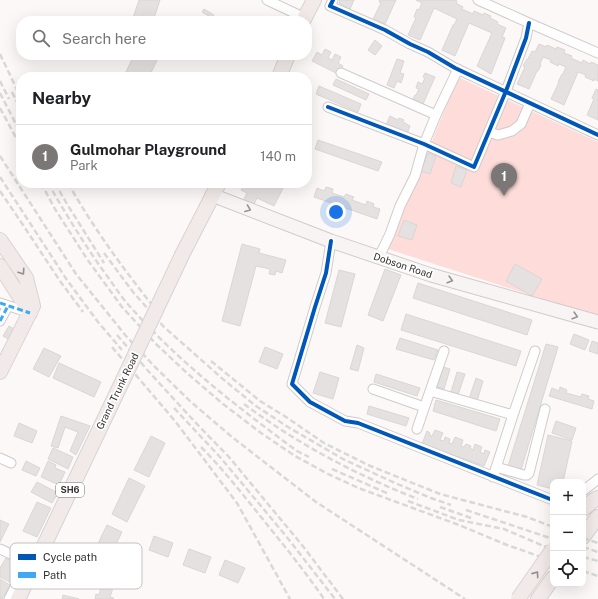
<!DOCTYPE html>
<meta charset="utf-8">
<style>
body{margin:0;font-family:"Public Sans",sans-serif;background:#f2f2f2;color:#202124}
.controls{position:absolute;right:12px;bottom:12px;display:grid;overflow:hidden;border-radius:8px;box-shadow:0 4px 16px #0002}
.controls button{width:36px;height:36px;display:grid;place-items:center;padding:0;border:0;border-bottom:1px solid #e0e0e0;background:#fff;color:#202124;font:20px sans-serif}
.you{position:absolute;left:336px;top:212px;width:14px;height:14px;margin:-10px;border:3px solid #fff;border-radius:50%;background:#1a73e8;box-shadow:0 0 0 6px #1a73e833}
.badge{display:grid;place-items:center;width:26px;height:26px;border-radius:50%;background:#7b7777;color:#fff;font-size:13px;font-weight:700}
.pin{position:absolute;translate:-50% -33px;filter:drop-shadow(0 1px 2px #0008)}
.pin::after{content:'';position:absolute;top:21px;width:14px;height:12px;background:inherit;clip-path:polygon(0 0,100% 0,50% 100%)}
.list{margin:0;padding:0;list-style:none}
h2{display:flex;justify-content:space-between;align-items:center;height:52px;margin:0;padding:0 16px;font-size:17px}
h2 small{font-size:13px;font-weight:400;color:#757577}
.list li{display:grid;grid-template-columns:26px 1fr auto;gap:12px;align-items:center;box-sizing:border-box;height:64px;padding:0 16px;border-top:1px solid #e0e0e0}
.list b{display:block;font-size:15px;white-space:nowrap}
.list p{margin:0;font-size:13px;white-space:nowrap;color:#757577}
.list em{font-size:13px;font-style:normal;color:#757577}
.icon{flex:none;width:22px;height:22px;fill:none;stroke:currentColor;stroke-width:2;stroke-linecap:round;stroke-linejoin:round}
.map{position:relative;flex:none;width:598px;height:599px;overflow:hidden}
.search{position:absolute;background:#fff;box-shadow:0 4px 16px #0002;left:16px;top:16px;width:296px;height:44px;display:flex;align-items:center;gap:10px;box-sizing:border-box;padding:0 14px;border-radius:16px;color:#757577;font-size:15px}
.panel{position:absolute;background:#fff;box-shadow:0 4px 16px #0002;left:16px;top:72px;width:296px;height:116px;border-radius:16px}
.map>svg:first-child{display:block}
.green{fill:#fddcd9}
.building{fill:#e5e1e0;stroke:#dad6d5}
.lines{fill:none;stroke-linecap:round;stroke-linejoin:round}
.street-casing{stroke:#cfcbcb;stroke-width:11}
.secondary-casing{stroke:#cfcbcb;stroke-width:15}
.primary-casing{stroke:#d6d4d3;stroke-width:16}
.street{stroke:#fffefe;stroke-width:9}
.secondary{stroke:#f8f4f4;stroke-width:13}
.primary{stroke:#f2eae9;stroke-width:14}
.rail{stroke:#d8d8d8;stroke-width:2.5;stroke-dasharray:6 3;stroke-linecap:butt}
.primary-bridge-casing{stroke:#d6d4d3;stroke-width:16;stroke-linecap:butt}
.primary-bridge{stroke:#f2eae9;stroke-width:14}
.quiet{stroke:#3fa9f5;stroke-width:3;stroke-dasharray:6 3;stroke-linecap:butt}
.cycleway-casing{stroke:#fff;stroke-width:6}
.cycleway{stroke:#0057b8;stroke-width:4}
.oneway{stroke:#979392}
.oneway2{stroke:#948e8d}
.labels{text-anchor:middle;stroke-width:3.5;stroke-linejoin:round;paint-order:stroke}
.shield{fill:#fff;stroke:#72706f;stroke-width:1}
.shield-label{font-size:9px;font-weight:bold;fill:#363231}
.street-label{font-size:10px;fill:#363231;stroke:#fff}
.key{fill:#fff;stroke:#c3c2c1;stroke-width:1}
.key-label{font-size:11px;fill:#363231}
</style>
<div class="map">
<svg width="598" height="599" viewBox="0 0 598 599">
<rect width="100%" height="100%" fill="#fcf8f8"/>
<path class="green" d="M458,77L598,142V317L388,249Z"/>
<path class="building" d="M139,0H160L153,21H132Z
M340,0H354L350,9L339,3Z
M380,0H396L385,24L373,19L381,3L379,2Z
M416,0H454L457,1L456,3L463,7L462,9L473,14L474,11L483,15L484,13L491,16L490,18L498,22L497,24L506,28L502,37L505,38L491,74L477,66L492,33L469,23L455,56L442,50L453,25H454L457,19L434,8L420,40L408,35L416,18L414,17L417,9L419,10L422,3Z
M204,9L214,15L212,18L202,12Z
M375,40L382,46L375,55L368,50Z
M539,44L546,47L547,45L556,49L557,47L565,50L564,53L572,56L571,58L582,63L583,60L590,64L591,62L598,65V81L594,79V81L585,77L586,75L578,72L564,105L551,99L559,82H558L562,74H563L566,67L559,64L558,66L550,62L551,60L543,57L540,64L541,65L538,71H537L529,89L517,84L525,67L523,66L527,59H528L532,51L535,52Z
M325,49L331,52L328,58L332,60L335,54L341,57L338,63L343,66L338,74L312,61L317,52L322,55Z
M134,55H152L158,58L149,77H131L125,74Z
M397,59L404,61L400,73L404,74L401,83L397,81L394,88L387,85Z
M425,73L435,77L423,104L413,99L415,95H416L419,89L416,88L418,82L422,84L425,78L423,77Z
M336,79L369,94L366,100L333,85Z
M319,86L361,104L358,112L316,94Z
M596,89L598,90V120L587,115L594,99L592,98Z
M390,116L398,120L399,118L404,120L403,122L410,126L407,134L386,125Z
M318,140L382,162L378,171L315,149Z
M428,153L436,156L430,174L421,171Z
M456,166L467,170L461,187L451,183Z
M186,183H200L198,188Z
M245,183H282L285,184L274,206L257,198L253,206L243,201L247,193L241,190Z
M326,187L333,189L332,193L344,197L346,194L354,197L352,200L366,205L367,201L374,204L373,207L380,209L377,219L314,197L317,188L324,191Z
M404,220L417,225L412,240L398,236Z
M242,244L260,249L259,253L286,260L282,273L276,271L275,275L269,274L270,269L256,266L240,326L222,321Z
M515,264L542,279L532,296L506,281Z
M385,269L401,275L383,321L368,315Z
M339,270L355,274L341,327L325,323Z
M418,283L532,320L527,335L413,298Z
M406,314L521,351L516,366L401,330Z
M9,326L14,329L8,339L3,336Z
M574,334L589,340L585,350L570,344Z
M400,338L438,350L434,360L396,349Z
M592,341L598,343V354L589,351Z
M546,344L558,347L521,470L508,466Z
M357,345L364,348L358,371L350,369Z
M265,347L283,354L277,369L259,362Z
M44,348L61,356L49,377L33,369Z
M59,363L101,382L94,397L53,378Z
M443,367L450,369L444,389L437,387Z
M320,372L339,378L333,399L313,393Z
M457,372L465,374L458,395L451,392Z
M376,374L420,388L417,396L374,382Z
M476,378L483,381L477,401L469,399Z
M560,387L567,390L566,393L581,397L582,394L589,396L588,399L594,401L592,409L549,396L552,388L559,391Z
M436,400L500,419L496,431L433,411Z
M369,406L409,418L406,426L367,414Z
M61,416L90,426L76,455L70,451L78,432L65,427L58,448L51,446Z
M556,421L576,428L572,440L552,433Z
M19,423L37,431L32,443L14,436Z
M435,430L443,433L440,440L444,441L445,437L450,439L449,443L452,444L455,437L463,440L461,446L464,447L466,444L471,446L470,448L473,450L475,444L482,447L480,452L484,454L485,450L490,452L484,466L422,444L427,431L430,433L429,435L432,436Z
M548,435L572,441L563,482H553V489L537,485Z
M151,436L165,443L149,477L134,470Z
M53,448L73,457L68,469L48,459Z
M26,461L40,468L36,476L22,470Z
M48,461L56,465L55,468L65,472L59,485L41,477Z
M129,478L145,486L127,522L112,514Z
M37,482L58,493L52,503L31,492Z
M37,502L51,508L37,537L23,531Z
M0,520L9,524L0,542Z
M107,525L122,532L106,565L91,558Z
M154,536L173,543L168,557L149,550Z
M189,549L211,557L205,573L183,565Z
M6,558L19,566L10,582L0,577V568Z
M225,560L245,568L238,583L219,575Z
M0,579L10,585L2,599H0Z
M102,585L113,588L110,597L114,598L113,599H95L96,594L99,595Z
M63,595L79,599H62Z"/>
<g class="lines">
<g class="street-casing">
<path id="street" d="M267,0L305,18
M333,0L330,6L385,30L410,44L428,52L455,68L598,135
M478,0L529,23L598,53
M341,73L436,115
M328,107L424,144L474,167L506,91L526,38L529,23
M489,132L498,135L512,131L521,124L530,103
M331,241L326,273L315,307L292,384L310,402L345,421L358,423L550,499H553
M379,257L390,234L400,206L415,176L424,144L436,115L458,69
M0,303L30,313
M0,321L8,306
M444,351L430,391L513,415
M373,389L424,407
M417,429L430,391
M0,458L11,463
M496,467L524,475H527L529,473L545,409
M493,477L513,415L535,351
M583,491L598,479
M0,549L24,560L26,563V566L9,599"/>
</g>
<g class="secondary-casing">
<path id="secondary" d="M212,195L331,241L431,275L598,322"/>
</g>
<g class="primary-casing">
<path id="primary" d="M303,21L314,0
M279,77L288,55
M0,240L26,278L33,306L0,372
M182,255L219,183
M0,266L30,313
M583,509L594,500L598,498
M583,537L596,519L598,517
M18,599L40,554L123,380
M538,599L553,578"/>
</g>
<use href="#street" class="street"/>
<use href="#secondary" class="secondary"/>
<use href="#primary" class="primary"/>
<path class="rail" d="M0,54L21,98
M0,81L9,99
M12,92L21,110
M0,93L21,134
M0,108L21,147
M0,156L76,274L126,336L155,367L191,402L232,437L316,502L465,599
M0,177L67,280L98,322L122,350
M41,183L55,209L87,259L122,307L156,344L188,374L223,404L261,433L295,456L330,475L361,489L459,525L507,545L553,561
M48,183C67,216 87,249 110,280C115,287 120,295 126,302C176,360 236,406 297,451L309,457
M55,183L67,204L104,263
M68,183C94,229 124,270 157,311
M0,191L23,225L60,281L83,312
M104,253L133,292L164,327L224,380L256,406L288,427L343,459L395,483L431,498L451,505
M117,335L150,373L194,421L229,457L302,545L343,599
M112,347L175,421L237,503L290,599
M211,361L260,401L286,417L324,443L368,465L440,494L527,517L553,527
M244,404C298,444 356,475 418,499
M174,408L220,457L286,536L335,599
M201,447C219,465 236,486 253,507C277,537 302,567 324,599
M332,469L389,494
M408,501L459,520L504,529L553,550
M440,507L474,519
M466,510L553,539
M583,538L598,543
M583,547L598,552
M583,557L598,561
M583,571L598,576"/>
<g class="primary-bridge-casing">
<path id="primary-bridge" d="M123,380L182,255
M518,599L553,549"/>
</g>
<use href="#primary-bridge" class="primary-bridge"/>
<path class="quiet" d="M0,303L30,313
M0,321L8,306"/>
<g class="cycleway-casing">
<path id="cycleway" d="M333,0L330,6L385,30L410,44L428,52L455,68L598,135
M328,107L424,144L474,167L506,91L526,38L529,23
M331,241L326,273L315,307L292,384L310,402L345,421L358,423L550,499H553"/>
</g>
<use href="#cycleway" class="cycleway"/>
</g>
<defs><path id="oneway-chevron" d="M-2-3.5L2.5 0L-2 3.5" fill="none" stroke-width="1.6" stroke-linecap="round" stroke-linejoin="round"/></defs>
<g class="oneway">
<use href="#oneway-chevron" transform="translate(248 209) rotate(21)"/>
<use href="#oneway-chevron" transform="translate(450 280) rotate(16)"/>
<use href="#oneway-chevron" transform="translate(575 316) rotate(16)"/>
</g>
<g class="oneway2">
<use href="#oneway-chevron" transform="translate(22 272) rotate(56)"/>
<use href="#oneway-chevron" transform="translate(536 574) rotate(-55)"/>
</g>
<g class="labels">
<rect class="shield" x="56" y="483" width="28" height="14" rx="3"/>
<g class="shield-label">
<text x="70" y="493">SH6</text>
</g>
<g class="street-label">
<text transform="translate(403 265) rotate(18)" y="4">Dobson Road</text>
<text transform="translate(117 391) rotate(-64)" y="4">Grand Trunk Road</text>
</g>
</g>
<rect x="10" y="543" width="132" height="46" rx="6" class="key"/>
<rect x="18" y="554" width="18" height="6" fill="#0057b8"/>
<rect x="18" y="572" width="18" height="6" fill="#3fa9f5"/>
<g class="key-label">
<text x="43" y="561">Cycle path</text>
<text x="43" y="579">Path</text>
</g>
</svg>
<div class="controls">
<button>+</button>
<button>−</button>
<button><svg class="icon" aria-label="locate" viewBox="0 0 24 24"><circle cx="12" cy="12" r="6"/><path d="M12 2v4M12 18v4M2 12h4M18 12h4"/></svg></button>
</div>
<div class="you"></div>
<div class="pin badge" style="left:504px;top:196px">1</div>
<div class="search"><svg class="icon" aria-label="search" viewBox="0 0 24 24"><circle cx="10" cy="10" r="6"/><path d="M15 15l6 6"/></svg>Search here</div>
<section class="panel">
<h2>Nearby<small></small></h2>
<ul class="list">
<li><span class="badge">1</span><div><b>Gulmohar Playground</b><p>Park</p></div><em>140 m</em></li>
</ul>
</section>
</div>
